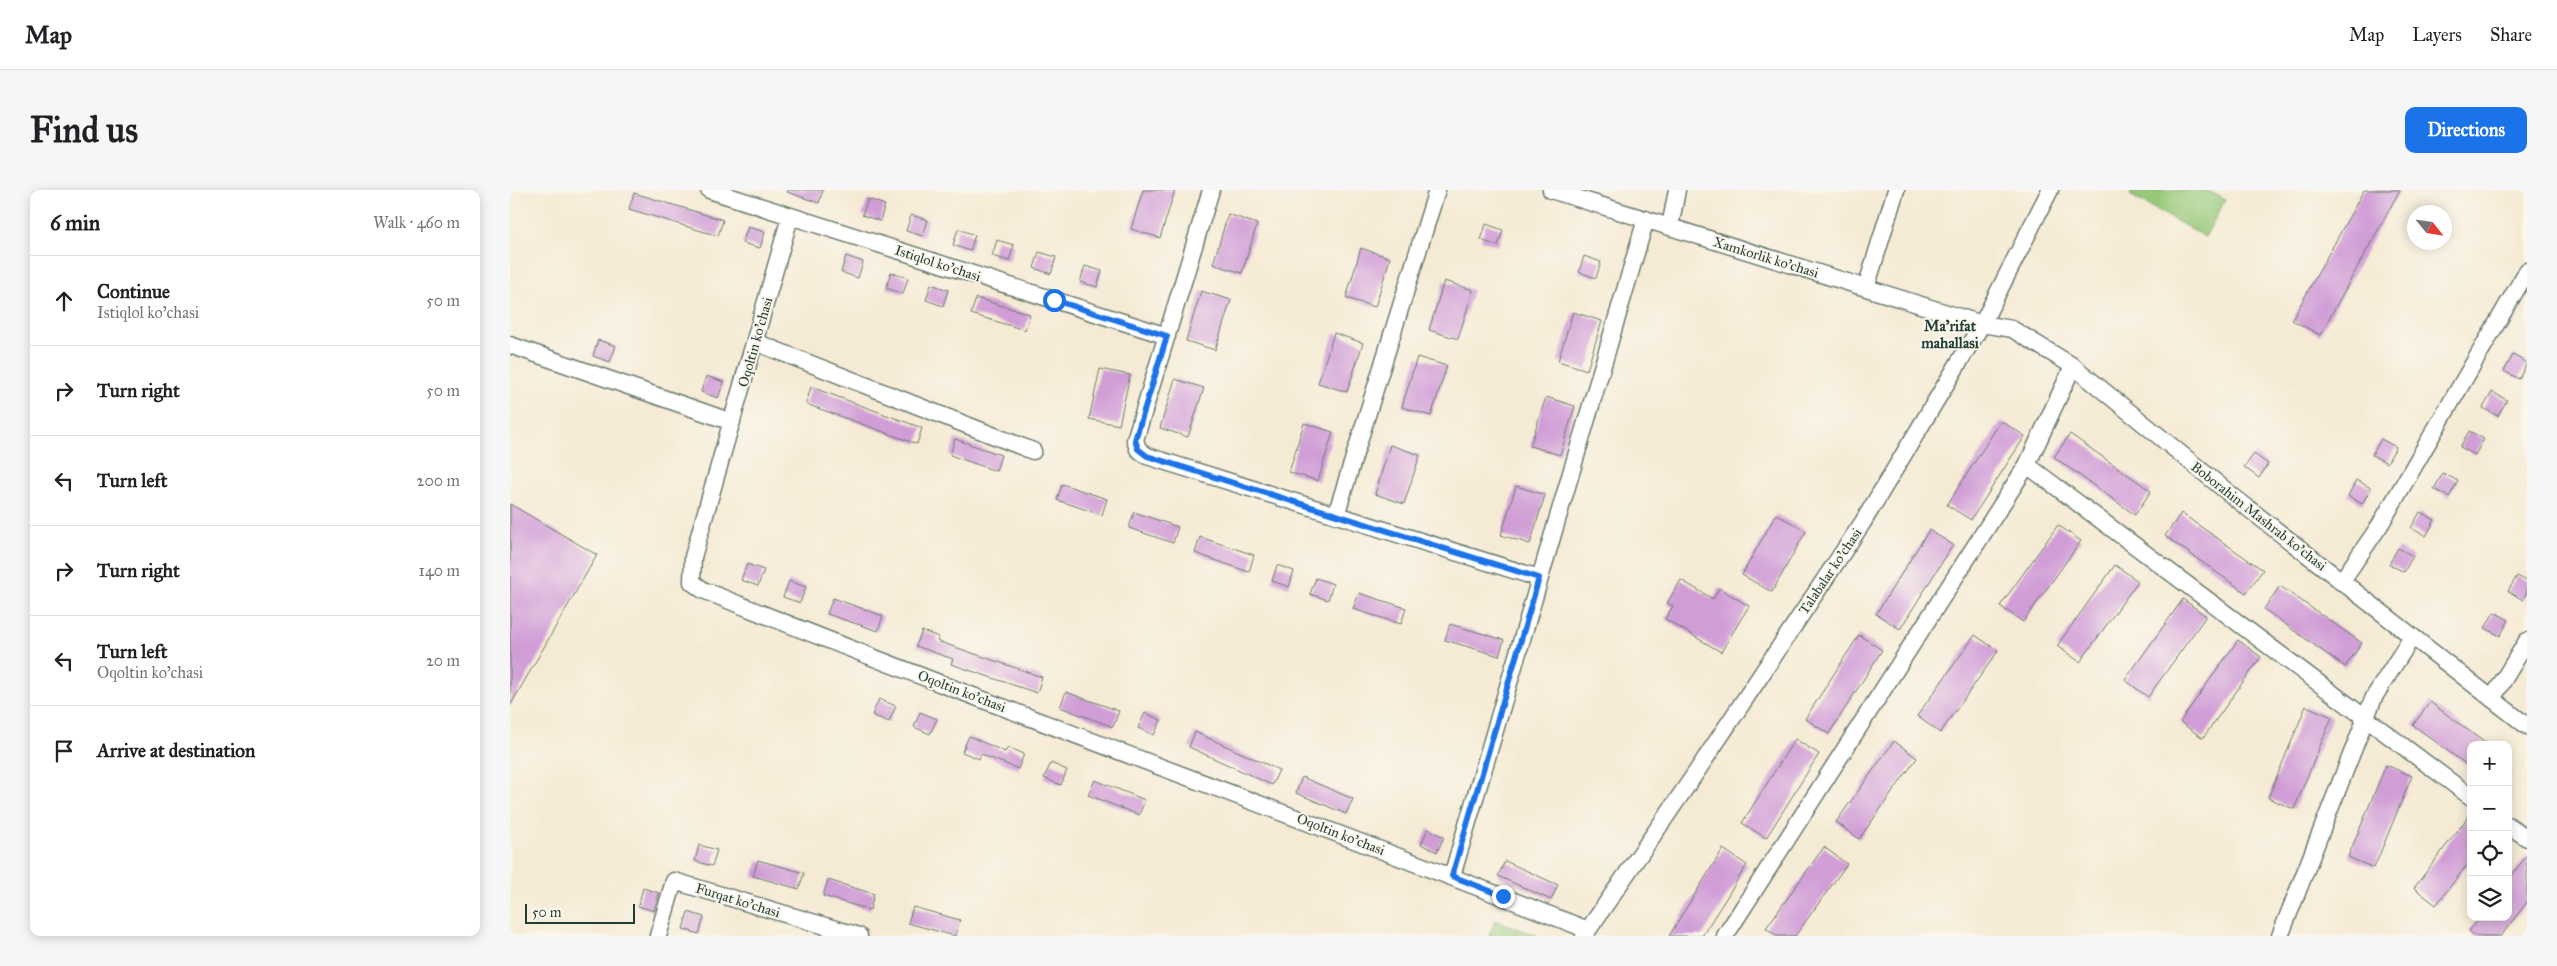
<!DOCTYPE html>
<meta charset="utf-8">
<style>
body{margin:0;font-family:"IM FELL Great Primer",serif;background:#f6f6f6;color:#202124}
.controls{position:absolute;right:15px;bottom:15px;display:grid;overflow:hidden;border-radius:10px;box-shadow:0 2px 12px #0003}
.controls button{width:45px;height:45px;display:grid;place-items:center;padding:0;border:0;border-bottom:1px solid #e0e0e0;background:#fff;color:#202124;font:25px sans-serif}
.compass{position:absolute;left:1897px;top:15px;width:45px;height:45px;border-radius:50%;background:#fff;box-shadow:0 2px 12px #0003;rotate:120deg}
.scale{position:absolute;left:15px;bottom:12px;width:110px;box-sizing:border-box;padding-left:5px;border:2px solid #1f3d34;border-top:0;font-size:14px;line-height:18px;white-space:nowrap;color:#1f3d34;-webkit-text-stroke:4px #fbf7ec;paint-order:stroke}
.stop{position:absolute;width:15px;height:15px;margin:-11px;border:4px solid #1a73e8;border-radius:50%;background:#fff}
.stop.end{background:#1a73e8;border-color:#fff;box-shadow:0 1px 5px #0008}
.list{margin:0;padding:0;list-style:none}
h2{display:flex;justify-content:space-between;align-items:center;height:65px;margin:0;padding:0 20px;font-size:21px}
h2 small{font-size:16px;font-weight:400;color:#757577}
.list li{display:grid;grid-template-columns:32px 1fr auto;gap:15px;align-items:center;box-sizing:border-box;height:90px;padding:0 20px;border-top:1px solid #e0e0e0}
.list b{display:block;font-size:19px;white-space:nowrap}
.list p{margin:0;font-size:16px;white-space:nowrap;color:#757577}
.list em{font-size:16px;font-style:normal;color:#757577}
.icon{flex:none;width:28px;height:28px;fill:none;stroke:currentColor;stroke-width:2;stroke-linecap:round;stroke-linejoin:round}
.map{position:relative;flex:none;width:2017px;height:746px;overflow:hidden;border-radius:10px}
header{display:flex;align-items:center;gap:30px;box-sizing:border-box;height:70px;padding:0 25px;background:#fff;border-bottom:1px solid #e0e0e0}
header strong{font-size:24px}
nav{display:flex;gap:28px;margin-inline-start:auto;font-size:18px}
.intro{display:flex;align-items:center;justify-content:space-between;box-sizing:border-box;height:120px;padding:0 30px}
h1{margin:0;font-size:35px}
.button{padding:12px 22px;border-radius:10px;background:#1a73e8;color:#fff;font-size:18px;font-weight:700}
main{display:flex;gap:30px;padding:0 30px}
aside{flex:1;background:#fff;border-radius:10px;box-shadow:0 2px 12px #0003}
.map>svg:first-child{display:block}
.green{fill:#97c878;stroke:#5b8256}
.building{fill:#d09dd7}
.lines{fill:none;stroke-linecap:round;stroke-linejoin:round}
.minor-casing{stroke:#6a7a6c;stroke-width:19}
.minor{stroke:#fff;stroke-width:16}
.route{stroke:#1a73e8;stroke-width:6}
.labels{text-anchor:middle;stroke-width:4;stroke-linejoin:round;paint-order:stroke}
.street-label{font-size:14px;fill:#1f3d34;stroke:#fbf7ec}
.neighbourhood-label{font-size:15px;font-weight:bold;fill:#1f3d34;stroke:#fbf7ec}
</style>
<header>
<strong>Map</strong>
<nav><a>Map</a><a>Layers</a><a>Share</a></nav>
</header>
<div class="intro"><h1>Find us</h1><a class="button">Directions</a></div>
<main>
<aside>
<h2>6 min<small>Walk · 460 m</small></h2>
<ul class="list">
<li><svg class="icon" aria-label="ahead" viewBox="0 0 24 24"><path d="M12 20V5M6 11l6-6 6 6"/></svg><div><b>Continue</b><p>Istiqlol ko'chasi</p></div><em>50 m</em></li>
<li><svg class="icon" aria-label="right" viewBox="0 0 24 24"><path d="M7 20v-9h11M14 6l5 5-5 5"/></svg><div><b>Turn right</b></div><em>50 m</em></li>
<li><svg class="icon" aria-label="left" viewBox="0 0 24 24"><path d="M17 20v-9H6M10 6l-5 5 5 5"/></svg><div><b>Turn left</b></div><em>200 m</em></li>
<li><svg class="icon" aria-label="right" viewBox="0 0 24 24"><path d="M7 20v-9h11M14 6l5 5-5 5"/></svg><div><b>Turn right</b></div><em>140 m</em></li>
<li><svg class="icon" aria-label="left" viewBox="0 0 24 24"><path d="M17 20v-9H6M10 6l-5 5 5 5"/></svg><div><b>Turn left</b><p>Oqoltin ko'chasi</p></div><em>20 m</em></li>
<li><svg class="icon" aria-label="arrive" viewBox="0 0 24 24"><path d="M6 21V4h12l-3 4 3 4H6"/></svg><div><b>Arrive at destination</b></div></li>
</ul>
</aside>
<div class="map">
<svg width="2017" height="746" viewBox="0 0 2017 746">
<rect width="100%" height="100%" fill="#fbf7ec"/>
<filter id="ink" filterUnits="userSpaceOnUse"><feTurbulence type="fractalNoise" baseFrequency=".02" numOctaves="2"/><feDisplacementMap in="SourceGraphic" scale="10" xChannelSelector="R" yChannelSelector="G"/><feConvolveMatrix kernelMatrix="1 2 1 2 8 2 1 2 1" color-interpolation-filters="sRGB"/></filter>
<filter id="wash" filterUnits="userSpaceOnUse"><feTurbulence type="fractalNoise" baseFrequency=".0096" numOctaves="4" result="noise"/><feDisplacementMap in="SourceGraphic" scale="20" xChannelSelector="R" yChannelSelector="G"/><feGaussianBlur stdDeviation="1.12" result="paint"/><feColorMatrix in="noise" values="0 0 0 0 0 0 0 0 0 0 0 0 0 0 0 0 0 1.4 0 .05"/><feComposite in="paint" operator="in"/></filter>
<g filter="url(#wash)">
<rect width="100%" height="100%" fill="#f5ead4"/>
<path class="green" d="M1623,0H1697L1715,10L1695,47L1620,5Z
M985,730L1028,746H979Z"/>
<g id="blocks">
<path class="building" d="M278,0H313L309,13L277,2Z
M633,0H665L650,48L621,39Z
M1854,0H1890L1810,145L1782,130Z
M124,3L213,30L208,46L119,19Z
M358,9L375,15L370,31L352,25Z
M718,24L747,34L732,83L703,74Z
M401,25L418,30L413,46L396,41Z
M976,34L993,40L988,56L971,50Z
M238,37L255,42L250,58L232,53Z
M448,39L465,45L460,61L443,55Z
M487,50L504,55L499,71L482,66Z
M851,58L880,68L865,117L836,108Z
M529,62L546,67L541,84L524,78Z
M336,66L353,72L348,88L331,82Z
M1074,66L1091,72L1086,88L1069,82Z
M575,76L592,81L587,97L570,92Z
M381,82L398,88L393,104L376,98Z
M934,91L963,100L948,149L919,140Z
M421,94L438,100L433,116L416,110Z
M691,101L721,110L705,160L676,151Z
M466,108L520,124L515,140L461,124Z
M1063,122L1092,131L1077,180L1048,171Z
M824,143L853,153L837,202L808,193Z
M88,150L106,156L100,172L83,166Z
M2003,165L2017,173L2009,189L1994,181Z
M907,167L937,176L921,226L892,217Z
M590,179L620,185L609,235L579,229Z
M196,186L214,192L208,208L191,202Z
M665,189L694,198L678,247L650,238Z
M301,197L412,238L407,254L296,214Z
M1982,202L1997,210L1988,226L1973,218Z
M1036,207L1065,216L1050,265L1020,256Z
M1491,231L1515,246L1461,330L1437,315Z
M794,233L823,242L808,291L779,282Z
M1959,241L1974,249L1965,265L1950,257Z
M1560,244L1641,301L1625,325L1544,267Z
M445,249L491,265L486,281L440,265Z
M1871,249L1886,257L1877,273L1862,265Z
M880,255L910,265L894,314L865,304Z
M1744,264L1758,274L1749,288L1734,277Z
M1933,283L1948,291L1939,307L1924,299Z
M1846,290L1861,298L1852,314L1838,306Z
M552,294L597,309L592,325L547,310Z
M1006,296L1035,305L1020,354L991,345Z
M0,314L87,365L0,516Z
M624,322L668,337L663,353L619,338Z
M1910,322L1925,330L1916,346L1901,338Z
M1671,323L1753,380L1736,403L1655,346Z
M1266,324L1296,341L1262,402L1232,385Z
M1548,335L1571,351L1513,432L1490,416Z
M1419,340L1443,355L1390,439L1366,424Z
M690,347L744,365L739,382L685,363Z
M1888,358L1903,366L1894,382L1879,374Z
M237,374L254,380L248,396L231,390Z
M767,375L784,381L779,397L762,391Z
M1605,375L1628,391L1570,472L1547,456Z
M2007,386L2017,391V402L2013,410L1998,401Z
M806,388L823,394L818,410L800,404Z
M1171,390L1203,409L1209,398L1239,416L1211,462L1155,429L1163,416L1157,413Z
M279,391L296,397L290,413L273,407Z
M1770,396L1852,453L1835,477L1754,419Z
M849,403L896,418L891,434L843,419Z
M323,408L373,426L368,441L317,424Z
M1673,409L1696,426L1638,507L1615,490Z
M1984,422L1999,430L1990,446L1975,438Z
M940,434L994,450L989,466L935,450Z
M412,441L429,447L427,451L532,487L527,503L441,474L443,469L406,456Z
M1349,445L1372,460L1319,544L1295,529Z
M1465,445L1488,461L1430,543L1407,526Z
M1728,450L1751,467L1693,548L1670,532Z
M556,502L609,521L603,537L550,517Z
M369,509L386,516L379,532L362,525Z
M1920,512L1978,555H1961V578L1903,535Z
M1796,516L1822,527L1784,619L1758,608Z
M410,522L427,529L420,544L404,537Z
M635,523L651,530L644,545L628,538Z
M685,542L769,580L762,595L679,557Z
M459,546L495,562L498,557L514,564L508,579L471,564L469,569L452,562Z
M1285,549L1309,564L1256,648L1232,633Z
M1384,551L1407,568L1349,649L1326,632Z
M541,573L557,580L551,595L534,588Z
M1876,575L1902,586L1864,678L1838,667Z
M792,587L843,609L836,624L786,603Z
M585,590L635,610L629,625L578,605Z
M1961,623V670L1926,715L1904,698Z
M918,639L934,647L927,662L911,654Z
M189,655L207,660L202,676L185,671Z
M1314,657L1337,674L1285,746H1267L1256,738Z
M1213,659L1237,675L1192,746H1159Z
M2017,665V712L1991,746H1965L1959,741L1970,727H1998V690Z
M248,670L294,683L289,699L243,686Z
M995,671L1048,695L1041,710L988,686Z
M318,690L364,704L360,720L313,706Z
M133,698L149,703L144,721L128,716Z
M403,717L450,730L445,746L398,733Z
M178,722L194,727L189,744L173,739Z"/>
</g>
</g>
<g filter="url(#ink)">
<use href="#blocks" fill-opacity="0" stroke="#6a7a6c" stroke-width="1"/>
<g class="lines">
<g class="minor-casing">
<path id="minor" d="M199,0L657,146
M701,0L625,250L628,259L637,266L1029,388
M1041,0L1472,134L1502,139L1563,176L1725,308L2017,536
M280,27L183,367L182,392L193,400C486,519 784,624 1078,740
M1160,37L1167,0
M1356,98L1386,0
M245,152L523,261
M0,155L222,232
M1517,275L1961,607
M826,325L927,0
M1831,392L1870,335L2017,81
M1982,509L2017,451
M1998,635L2017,648
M942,686L1136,29
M148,746L164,691L349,746
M1074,746L1185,584L1353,332L1472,134L1540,0
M1215,746L1517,275L1563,176
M1770,746L1864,507L1902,447"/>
</g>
<use href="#minor" class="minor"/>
</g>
</g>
<g class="lines" filter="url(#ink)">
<path class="route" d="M544,110L657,146L625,250L628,259L637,266L1029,388L942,686L993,706"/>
</g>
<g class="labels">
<g class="street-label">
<text transform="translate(1256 67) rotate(17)" y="5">Xamkorlik ko'chasi</text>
<text transform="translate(428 73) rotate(18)" y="5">Istiqlol ko'chasi</text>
<text transform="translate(245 152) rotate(-74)" y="5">Oqoltin ko'chasi</text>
<text transform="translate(1749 326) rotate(38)" y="5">Boborahim Mashrab ko'chasi</text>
<text transform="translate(1320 381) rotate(-56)" y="5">Talabalar ko'chasi</text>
<text transform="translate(452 501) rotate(21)" y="5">Oqoltin ko'chasi</text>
<text transform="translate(831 644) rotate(21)" y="5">Oqoltin ko'chasi</text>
<text transform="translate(228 710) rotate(17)" y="5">Furqat ko'chasi</text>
</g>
<g class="neighbourhood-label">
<text x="1440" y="141">Ma'rifat<tspan x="1440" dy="17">mahallasi</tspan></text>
</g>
</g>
</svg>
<div class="controls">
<button>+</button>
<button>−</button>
<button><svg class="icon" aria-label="locate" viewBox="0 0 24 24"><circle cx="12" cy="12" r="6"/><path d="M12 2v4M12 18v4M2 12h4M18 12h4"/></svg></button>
<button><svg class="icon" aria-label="layers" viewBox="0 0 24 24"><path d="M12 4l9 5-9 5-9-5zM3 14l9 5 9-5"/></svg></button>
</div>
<svg class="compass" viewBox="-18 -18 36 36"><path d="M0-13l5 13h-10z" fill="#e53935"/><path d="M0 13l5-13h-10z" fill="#757577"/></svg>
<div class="scale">50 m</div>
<div class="stop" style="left:544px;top:110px"></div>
<div class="stop end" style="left:993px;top:706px"></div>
</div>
</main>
